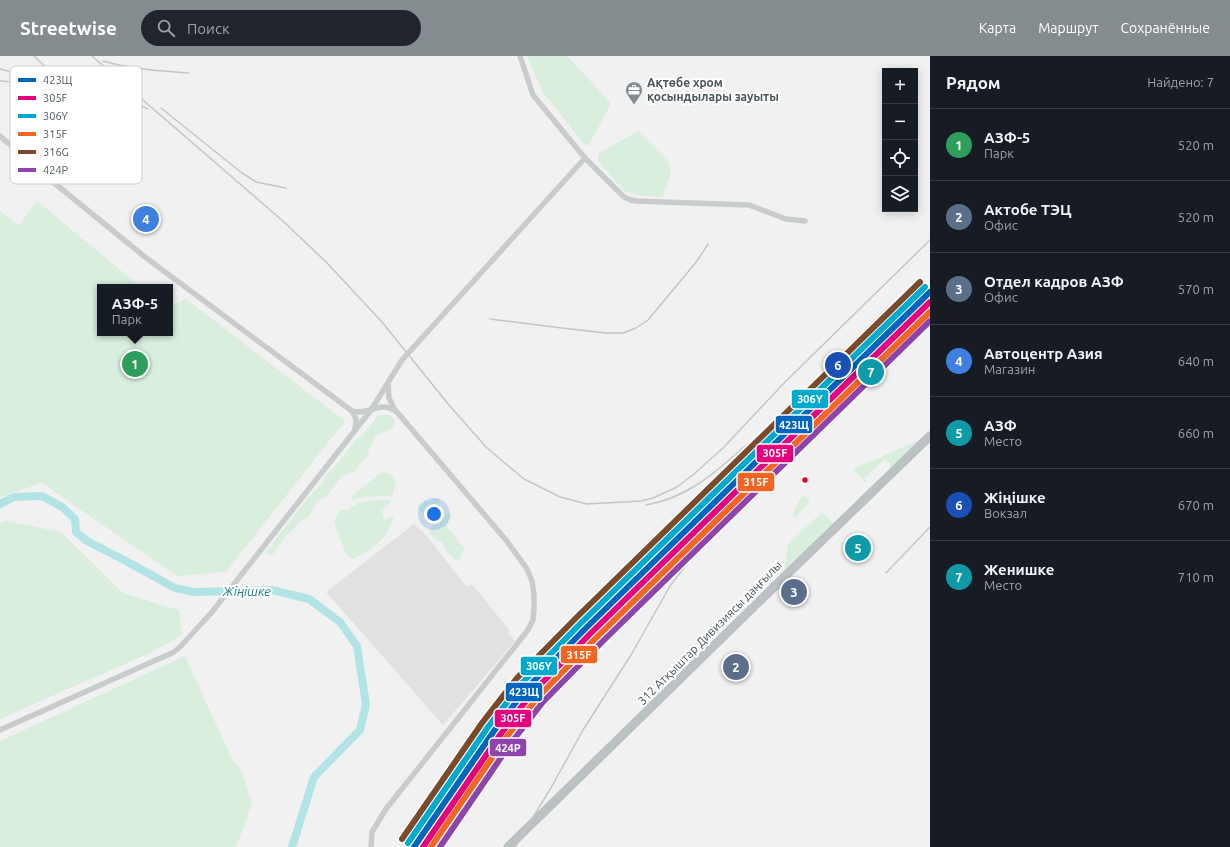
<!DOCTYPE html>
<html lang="ru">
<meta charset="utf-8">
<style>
body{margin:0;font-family:Ubuntu,sans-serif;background:#20242c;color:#f1f3f6}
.controls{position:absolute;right:12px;top:12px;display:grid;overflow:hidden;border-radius:0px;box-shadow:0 2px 10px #0003}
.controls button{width:36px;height:36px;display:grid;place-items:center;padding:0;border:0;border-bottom:1px solid #363941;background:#171b24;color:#f1f3f6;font:20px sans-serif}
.you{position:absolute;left:434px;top:458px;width:14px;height:14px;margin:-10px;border:3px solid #fff;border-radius:50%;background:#1a73e8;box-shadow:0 0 0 6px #1a73e833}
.badge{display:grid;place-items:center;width:26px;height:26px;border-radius:50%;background:#858c90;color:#fff;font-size:13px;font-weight:700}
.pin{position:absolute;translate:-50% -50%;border:2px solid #fff;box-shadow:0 1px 4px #0006}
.popup{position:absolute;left:97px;top:228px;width:76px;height:52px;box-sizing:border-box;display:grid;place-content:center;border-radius:0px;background:#171b24;filter:drop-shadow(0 1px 3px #0005);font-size:13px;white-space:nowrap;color:#9ea1a6}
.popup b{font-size:15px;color:#f1f3f6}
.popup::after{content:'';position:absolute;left:50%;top:100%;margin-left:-8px;border:8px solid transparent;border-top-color:#171b24}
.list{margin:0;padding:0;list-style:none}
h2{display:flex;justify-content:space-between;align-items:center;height:52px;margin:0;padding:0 16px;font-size:17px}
h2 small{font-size:13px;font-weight:400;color:#9ea1a6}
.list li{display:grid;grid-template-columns:26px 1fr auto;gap:12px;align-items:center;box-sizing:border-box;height:72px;padding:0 16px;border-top:1px solid #363941}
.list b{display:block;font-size:15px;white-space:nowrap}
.list p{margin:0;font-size:13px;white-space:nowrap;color:#9ea1a6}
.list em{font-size:13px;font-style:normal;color:#9ea1a6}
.icon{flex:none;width:22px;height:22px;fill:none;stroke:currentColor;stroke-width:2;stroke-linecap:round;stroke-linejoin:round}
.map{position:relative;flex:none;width:930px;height:791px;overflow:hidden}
header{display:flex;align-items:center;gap:24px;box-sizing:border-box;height:56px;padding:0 20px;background:#858c90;color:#fff}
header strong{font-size:19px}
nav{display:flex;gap:22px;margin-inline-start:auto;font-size:14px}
.search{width:280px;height:36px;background:#20242c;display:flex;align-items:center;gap:10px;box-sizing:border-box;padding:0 14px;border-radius:22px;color:#9ea1a6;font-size:15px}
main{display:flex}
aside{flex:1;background:#171b24}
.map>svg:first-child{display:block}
.commercial{fill:#e2e1df}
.green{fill:#d9eedd}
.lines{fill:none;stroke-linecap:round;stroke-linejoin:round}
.river{stroke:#b2e4e6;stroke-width:8}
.highway-casing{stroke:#b7bcc0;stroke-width:9}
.minor{stroke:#c9cccd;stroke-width:5.5}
.highway{stroke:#bcc1c4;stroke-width:8}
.rail{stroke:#c5c6c8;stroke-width:1.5}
.rail-1-casing{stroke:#fff;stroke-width:9}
.rail-2-casing{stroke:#fff;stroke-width:9}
.rail-3-casing{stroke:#fff;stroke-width:9}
.rail-4-casing{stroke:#fff;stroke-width:9}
.rail-5-casing{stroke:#fff;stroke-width:9}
.rail-6-casing{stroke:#fff;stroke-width:9}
.rail-1{stroke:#0065bd;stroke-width:6}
.rail-2{stroke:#e5007d;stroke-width:6}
.rail-3{stroke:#00a9ce;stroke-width:6}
.rail-4{stroke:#f26522;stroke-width:6}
.rail-5{stroke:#7a4b2a;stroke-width:6}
.rail-6{stroke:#8e44ad;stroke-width:6}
.bus-dot{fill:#e4002b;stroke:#fff;stroke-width:1.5}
.labels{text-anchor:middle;stroke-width:4;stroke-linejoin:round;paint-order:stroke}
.poi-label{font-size:12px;font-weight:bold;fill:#4a565c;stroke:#fff;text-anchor:start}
.street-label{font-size:12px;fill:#4a565c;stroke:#fff}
.water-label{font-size:13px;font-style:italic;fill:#1b8187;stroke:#fff}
.key{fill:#fff;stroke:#c9ccce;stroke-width:1}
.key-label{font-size:11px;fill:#4a565c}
.line-badge{stroke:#fff;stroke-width:1.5}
.badge-label{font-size:11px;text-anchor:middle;font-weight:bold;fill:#fff}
</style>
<header>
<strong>Streetwise</strong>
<div class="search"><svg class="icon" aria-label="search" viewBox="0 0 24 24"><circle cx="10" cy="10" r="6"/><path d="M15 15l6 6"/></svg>Поиск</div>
<nav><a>Карта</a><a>Маршрут</a><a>Сохранённые</a></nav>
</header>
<main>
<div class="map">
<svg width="930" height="791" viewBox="0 0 930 791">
<rect width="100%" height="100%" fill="#f2f1f1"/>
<path class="commercial" d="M414,468L425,478L467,531L472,528L510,575L508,577L515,585L443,669L326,536Z"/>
<path class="green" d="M527,0H567L610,46V49L589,89L586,90L542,35Z
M638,75L670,107V120L664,138L662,141L642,140L624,135L598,105V98Z
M37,145L141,231H100V277H170V250L186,243L345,365L226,516L177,520L42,427L0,441V155L19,169Z
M380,359H389L393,361L395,369L389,374L376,380L369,393L367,402L361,406L355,415L342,420L327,440L317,446L309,461L301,465L292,475L286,479L274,497L271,499L267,498L266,494L271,492L273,487L310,439L323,427L324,421L334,412L358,381H361L377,361Z
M918,385L919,386L892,413L889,410L891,409L885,403L864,422L867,425L865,426L853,413Z
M382,416L391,418L396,425L393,439C380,442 364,439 352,444L351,441Z
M805,439L810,445L795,462L793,460C796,451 797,444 805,439Z
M437,442L440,445C441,455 436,460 426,462L425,458L417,453L419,447L426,445L430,446Z
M383,444L391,445L389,448L382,455L383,462L386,464L393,458L394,461C391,467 388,475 384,481C377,490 363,498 353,503L346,498L334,466L337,459L341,453L347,455C358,444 368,445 383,444Z
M822,456L834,468L784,516L788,488Z
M448,457L451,459L447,471L464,492L460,505L455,504L448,497L442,486L433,482L429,474Z
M7,465L61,476L123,537L179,554L182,579L152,596L0,663V467Z
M185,600L231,701L242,715L252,748L236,791H0V685Z"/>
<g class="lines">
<path class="river" d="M0,448L14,441L42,440L62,451L75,463L76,476L87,485L124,504L175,532L194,536L272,534L309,543L340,566L357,590L366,648L360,674L314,721L292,791"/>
<g class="highway-casing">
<path id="highway" d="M508,791L775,530L930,380"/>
</g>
<path class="minor" d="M520,0L533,39L585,102L624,141L631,144L636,145L749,149L786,163L805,165
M0,80L53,126L145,201L352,355C370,360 379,343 397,356L506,484L527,513L532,525L534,538V551L533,564L528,574L386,753L372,776L371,791
M388,328L389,342L395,354
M352,355L356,363L355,374
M0,674L174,596L180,591L212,556L371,354L402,304L585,102"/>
<use href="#highway" class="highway"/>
<path class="rail" d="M34,0L51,16L74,29
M92,0L284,166L327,207L382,266L449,349L487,392L524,423L560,441L587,448L641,445L653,442L677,431L694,418L723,392L785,326L930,184
M103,5C131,13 159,15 189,17
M0,13L41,24
M0,25C49,29 104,29 148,53
M161,52L242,117L256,126L286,132
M490,263L562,272L606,277H623L636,272L648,264L697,205L708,188
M787,386L930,246
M646,449C687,442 715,417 745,390
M886,517L930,471
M515,791L552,730L583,674L631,599L670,530L754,421L789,380"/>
<g class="rail-1-casing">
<path id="rail-1" d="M414,791L494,675L527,632L586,572L930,236"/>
</g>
<g class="rail-2-casing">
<path id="rail-2" d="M423,791L500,679L532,637L591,577L930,246"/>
</g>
<g class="rail-3-casing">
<path id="rail-3" d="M408,787L488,671L522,627L581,567L925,231"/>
</g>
<g class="rail-4-casing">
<path id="rail-4" d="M431,791L505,683L538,641L596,582L930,256"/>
</g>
<g class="rail-5-casing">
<path id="rail-5" d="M402,783L482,667L517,622L576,562L920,226"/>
</g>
<g class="rail-6-casing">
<path id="rail-6" d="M440,791L511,687L543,646L601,587L930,265"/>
</g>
<use href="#rail-1" class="rail-1"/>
<use href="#rail-2" class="rail-2"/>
<use href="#rail-3" class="rail-3"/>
<use href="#rail-4" class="rail-4"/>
<use href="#rail-5" class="rail-5"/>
<use href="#rail-6" class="rail-6"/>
</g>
<defs>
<g id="office-pin" transform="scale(0.9)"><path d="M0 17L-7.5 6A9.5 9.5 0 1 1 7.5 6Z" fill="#858c90" stroke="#fff"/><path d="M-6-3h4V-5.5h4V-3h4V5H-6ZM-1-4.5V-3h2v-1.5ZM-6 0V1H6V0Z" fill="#fff"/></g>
</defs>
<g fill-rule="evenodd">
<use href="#office-pin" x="634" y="34"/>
</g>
<circle class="bus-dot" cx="805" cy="424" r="3.5"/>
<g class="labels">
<g class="poi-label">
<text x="647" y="31">Ақтөбе хром<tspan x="647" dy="14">қосындылары зауыты</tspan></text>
</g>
<g class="street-label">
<text transform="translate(710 577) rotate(-45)" y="4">312 Атқыштар Дивизиясы даңғылы</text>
</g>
<g class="water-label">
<text x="247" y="540">Жіңішке</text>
</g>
</g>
<rect x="10" y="10" width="132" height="118" rx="6" class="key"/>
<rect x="18" y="22" width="18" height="4" fill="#0065bd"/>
<rect x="18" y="40" width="18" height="4" fill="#e5007d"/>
<rect x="18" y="58" width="18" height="4" fill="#00a9ce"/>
<rect x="18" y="76" width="18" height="4" fill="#f26522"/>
<rect x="18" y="94" width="18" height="4" fill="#7a4b2a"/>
<rect x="18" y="112" width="18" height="4" fill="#8e44ad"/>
<g class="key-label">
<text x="43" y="28">423Щ</text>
<text x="43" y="46">305F</text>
<text x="43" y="64">306Y</text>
<text x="43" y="82">315F</text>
<text x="43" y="100">316G</text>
<text x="43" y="118">424Р</text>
</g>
<g class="line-badge">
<rect x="791" y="333" width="38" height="20" rx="4" fill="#00a9ce"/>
<rect x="775" y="359" width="38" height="19" rx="4" fill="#0065bd"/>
<rect x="756" y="388" width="38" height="19" rx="4" fill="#e5007d"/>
<rect x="737" y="416" width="38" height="20" rx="4" fill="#f26522"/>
<rect x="560" y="589" width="38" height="19" rx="4" fill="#f26522"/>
<rect x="520" y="600" width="38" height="20" rx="4" fill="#00a9ce"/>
<rect x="505" y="626" width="38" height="20" rx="4" fill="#0065bd"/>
<rect x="494" y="653" width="38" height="19" rx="4" fill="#e5007d"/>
<rect x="489" y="682" width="38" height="19" rx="4" fill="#8e44ad"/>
</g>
<g class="badge-label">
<text x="810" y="347">306Y</text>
<text x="794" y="373">423Щ</text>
<text x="775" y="401">305F</text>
<text x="756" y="430">315F</text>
<text x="579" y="603">315F</text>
<text x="539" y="614">306Y</text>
<text x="524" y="640">423Щ</text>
<text x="513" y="666">305F</text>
<text x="508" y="696">424Р</text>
</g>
</svg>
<div class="controls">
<button>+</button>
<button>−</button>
<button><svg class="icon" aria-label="locate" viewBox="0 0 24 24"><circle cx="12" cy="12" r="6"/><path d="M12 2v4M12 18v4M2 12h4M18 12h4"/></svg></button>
<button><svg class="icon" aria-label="layers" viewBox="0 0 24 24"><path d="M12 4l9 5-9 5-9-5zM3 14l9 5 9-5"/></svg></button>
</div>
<div class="you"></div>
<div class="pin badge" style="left:135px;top:308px;background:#2e9e5b">1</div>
<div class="popup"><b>АЗФ-5</b>Парк</div>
<div class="pin badge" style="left:736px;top:611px;background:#5c6f8a">2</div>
<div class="pin badge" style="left:794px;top:536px;background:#5c6f8a">3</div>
<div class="pin badge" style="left:146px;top:163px;background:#3f7fe0">4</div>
<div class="pin badge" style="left:858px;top:492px;background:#0f9aa8">5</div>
<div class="pin badge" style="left:838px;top:309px;background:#1a4fb4">6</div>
<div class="pin badge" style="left:871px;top:316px;background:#0f9aa8">7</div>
</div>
<aside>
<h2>Рядом<small>Найдено: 7</small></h2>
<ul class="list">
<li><span class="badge" style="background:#2e9e5b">1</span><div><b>АЗФ-5</b><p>Парк</p></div><em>520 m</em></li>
<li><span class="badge" style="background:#5c6f8a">2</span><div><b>Актобе ТЭЦ</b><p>Офис</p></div><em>520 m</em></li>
<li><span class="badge" style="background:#5c6f8a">3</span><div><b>Отдел кадров АЗФ</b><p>Офис</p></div><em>570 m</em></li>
<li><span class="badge" style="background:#3f7fe0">4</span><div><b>Автоцентр Азия</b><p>Магазин</p></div><em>640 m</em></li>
<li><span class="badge" style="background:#0f9aa8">5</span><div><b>АЗФ</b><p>Место</p></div><em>660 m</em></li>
<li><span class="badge" style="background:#1a4fb4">6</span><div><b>Жіңішке</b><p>Вокзал</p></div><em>670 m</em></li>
<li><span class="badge" style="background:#0f9aa8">7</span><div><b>Женишке</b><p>Место</p></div><em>710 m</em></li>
</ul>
</aside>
</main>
